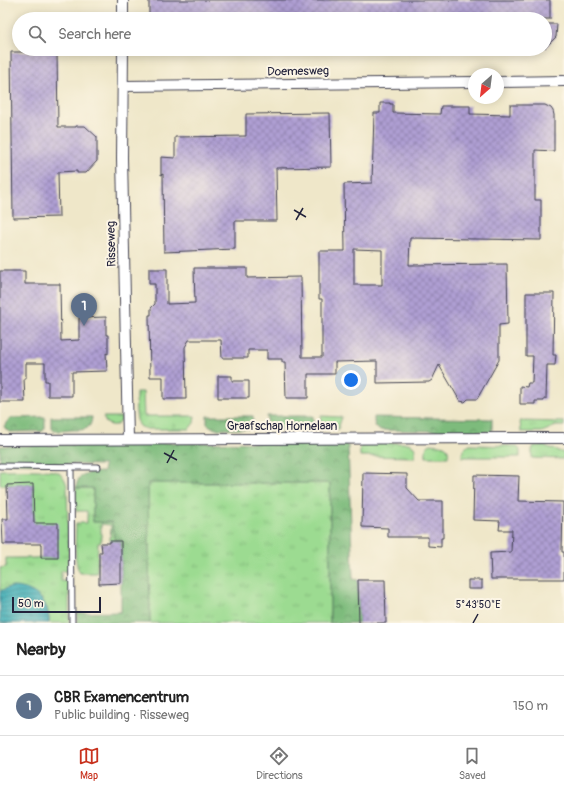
<!DOCTYPE html>
<meta charset="utf-8">
<style>
body{margin:0;font-family:Pangolin,sans-serif;background:#f6f6f6;color:#222}
.compass{position:absolute;left:468px;top:68px;width:36px;height:36px;border-radius:50%;background:#fff;box-shadow:0 2px 10px #0003;rotate:208deg}
.scale{position:absolute;left:12px;bottom:10px;width:89px;box-sizing:border-box;padding-left:4px;border:2px solid #22223b;border-top:0;font-size:11px;line-height:14px;white-space:nowrap;color:#22223b;-webkit-text-stroke:3px #fcf5e5;paint-order:stroke}
.you{position:absolute;left:351px;top:380px;width:14px;height:14px;margin:-10px;border:3px solid #fff;border-radius:50%;background:#1a73e8;box-shadow:0 0 0 6px #1a73e833}
.badge{display:grid;place-items:center;width:26px;height:26px;border-radius:50%;background:#c8321e;color:#fff;font-size:13px;font-weight:700}
.pin{position:absolute;translate:-50% -33px;filter:drop-shadow(0 1px 2px #0008)}
.pin::after{content:'';position:absolute;top:21px;width:14px;height:12px;background:inherit;clip-path:polygon(0 0,100% 0,50% 100%)}
.list{margin:0;padding:0;list-style:none}
h2{display:flex;justify-content:space-between;align-items:center;height:52px;margin:0;padding:0 16px;font-size:17px}
h2 small{font-size:13px;font-weight:400;color:#767676}
.list li{display:grid;grid-template-columns:26px 1fr auto;gap:12px;align-items:center;box-sizing:border-box;height:60px;padding:0 16px;border-top:1px solid #e0e0e0}
.list b{display:block;font-size:15px;white-space:nowrap}
.list p{margin:0;font-size:13px;white-space:nowrap;color:#767676}
.list em{font-size:13px;font-style:normal;color:#767676}
.icon{flex:none;width:22px;height:22px;fill:none;stroke:currentColor;stroke-width:2;stroke-linecap:round;stroke-linejoin:round}
.map{position:relative;flex:none;width:564px;height:623px;overflow:hidden}
.search{position:absolute;background:#fff;box-shadow:0 2px 10px #0003;left:12px;right:12px;top:12px;height:44px;display:flex;align-items:center;gap:10px;box-sizing:border-box;padding:0 14px;border-radius:22px;color:#767676;font-size:15px}
.sheet{height:112px;background:#fff}
nav{display:flex;justify-content:space-around;align-items:center;box-sizing:border-box;height:56px;border-top:1px solid #e0e0e0;background:#fff;font-size:11px;color:#767676}
nav a{display:grid;justify-items:center;gap:2px}
nav .on{color:#c8321e}
.map>svg:first-child{display:block}
.grass{fill:url(#grass-tufts);stroke:#5f7e66}
.forest{fill:url(#forest-crowns);stroke:#506e5b}
.water{fill:url(#water-rules);stroke:#2e6678}
.building{fill:url(#building-cross-hatch);fill-rule:evenodd}
.lines{fill:none;stroke-linecap:round;stroke-linejoin:round}
.service-casing{stroke:#414050;stroke-width:7}
.minor-casing{stroke:#414050;stroke-width:12}
.service{stroke:#fff;stroke-width:5}
.minor{stroke:#fff;stroke-width:10}
.ticks{fill:none;stroke:#22223b;stroke-width:1.5}
.labels{text-anchor:middle;stroke-width:4;stroke-linejoin:round;paint-order:stroke}
.street-label{font-size:12px;fill:#22223b;stroke:#fcf5e5}
.ticks-label{font-size:10px;text-anchor:middle;fill:#22223b;stroke:#fcf5e5;stroke-width:4;stroke-linejoin:round;paint-order:stroke}
</style>
<div class="map">
<svg width="564" height="623" viewBox="0 0 564 623">
<defs>
<pattern id="grass-tufts" width="24" height="20" patternUnits="userSpaceOnUse"><rect width="24" height="20" fill="#9cdb91"/><path d="M3 7l-1-3M5 7V3M7 7l1-3M15 17l-1-3M17 17v-4M19 17l1-3" fill="none" stroke="#86bc7e"/></pattern>
<pattern id="forest-crowns" width="20" height="18" patternUnits="userSpaceOnUse"><rect width="20" height="18" fill="#7dbb7b"/><path d="M2 6a3 3 0 1 1 6 0M12 15a3 3 0 1 1 6 0" fill="none" stroke="#669866"/></pattern>
<pattern id="water-rules" width="6" height="5" patternUnits="userSpaceOnUse"><rect width="6" height="5" fill="#3aabb4"/><path d="M0 2.5h6" fill="none" stroke="#308b94"/></pattern>
<pattern id="building-cross-hatch" width="8" height="8" patternUnits="userSpaceOnUse"><rect width="8" height="8" fill="#af9fd3"/><path d="M0 0l8 8M0 8l8-8" fill="none" stroke="#8e81ac"/></pattern>
</defs>
<rect width="100%" height="100%" fill="#fcf5e5"/>
<filter id="ink" filterUnits="userSpaceOnUse"><feTurbulence type="fractalNoise" baseFrequency=".025" numOctaves="2"/><feDisplacementMap in="SourceGraphic" scale="8" xChannelSelector="R" yChannelSelector="G"/><feConvolveMatrix kernelMatrix="1 2 1 2 8 2 1 2 1" color-interpolation-filters="sRGB"/></filter>
<filter id="wash" filterUnits="userSpaceOnUse"><feTurbulence type="fractalNoise" baseFrequency=".012" numOctaves="4" result="noise"/><feDisplacementMap in="SourceGraphic" scale="16" xChannelSelector="R" yChannelSelector="G"/><feGaussianBlur stdDeviation="0.9" result="paint"/><feColorMatrix in="noise" values="0 0 0 0 0 0 0 0 0 0 0 0 0 0 0 0 0 1.4 0 .05"/><feComposite in="paint" operator="in"/></filter>
<g filter="url(#wash)">
<rect width="100%" height="100%" fill="#efe7c9"/>
<path class="grass" d="M136,392H143L144,416H195L194,423L189,429H147C147,429 142,427 141,427C134,421 136,401 136,392Z
M321,416L342,417L338,429H320Z
M103,417H122C120,426 114,427 106,423Z
M520,421L564,422V426H556L542,432H521Z
M364,443H409L415,448V457L360,456C360,450 359,446 364,443Z
M431,444C436,445 446,444 448,450C449,452 448,455 448,457H426C426,451 425,446 431,444Z
M470,445L515,446C521,449 520,451 520,457H462C463,450 464,447 470,445Z
M534,446H545L564,453V459L532,458V450Z
M0,470C9,470 52,469 57,472C63,475 66,480 67,487L69,571H61V581H69V623H49V618L47,608L42,599L10,587L0,591V568L6,567V558H58L34,523L33,484L0,485Z
M148,483H330V623H150Z
M76,488H93V522H112L121,539V541H110L111,525L101,524V542L98,543L97,573H80C73,563 76,536 76,523H87V511H76Z"/>
<path class="forest" d="M207,416H253L254,429H215L207,424Z
M267,416H313V429H273C267,426 267,422 267,416Z
M45,417V428L43,431L9,432L4,427C6,422 8,420 12,418Z
M51,417H92C91,431 83,430 71,430C65,431 60,431 54,431L51,427Z
M374,417L492,419V432L379,430C374,426 374,424 374,417Z
M343,442L346,444L348,446L353,579L358,580L359,623H330V483H148L150,623H77V613L121,612V539H114L112,522H93V488H76C78,471 89,473 103,472L104,465L0,463V446L147,443Z"/>
<path class="water" d="M10,587C32,586 50,600 49,623H0V591Z"/>
<g id="blocks">
<path class="building" d="M149,0H550V19H149Z
M545,24H557L556,37L545,48Z
M11,52H57L58,127H76V126H85L97,137V161L86,173H77V171L58,172L59,217L13,218Z
M380,103H390V104H393V113L440,114L441,106H470V114L510,115V105H545L551,108L553,111L554,115V151L535,150V200H541V240L410,238L409,265L507,264L508,324L499,325V360L477,399H468L465,402L460,401L439,365L432,380L429,382L377,383V361L335,362V374H308V398H286L285,362H282V359H267V350H248V358H222L221,340H189L185,347L186,399H163V377H150L149,315H151V308L155,304V284H149V269H167V304L195,303L194,268H247V278L301,277L302,357H322V299H319V251H345L344,184L372,183L374,113H380ZM354,249L382,250V285H354Z
M330,113L331,167L276,168L277,221H235V249L164,252L163,174L161,175V157L175,158V137L246,136V114Z
M0,271H25V284H60L61,341L79,340V318L106,317V335H108V354L106,353L107,371L72,372V396H48V381H45V363H26V378H24L25,402H0Z
M526,293H554L553,355H556L555,365H547L546,399H544V401H535V404H520V386L527,387L528,383H532L533,356H526Z
M218,376H232V381H249V398H218Z
M363,473L407,474V488L419,501H443V538H441V547L428,546V537H388V528L362,527Z
M474,475L519,476L518,501L563,502L562,552H564V579H491L490,553L511,552L512,530H499L500,521L473,520Z
M33,484L34,523H58V558H41V544H3L2,519H8L7,485Z
M110,541H121V583L99,584V552H102L101,543H110Z
M358,580H385L386,623H359Z
M468,580H482V589H468Z"/>
</g>
</g>
<g filter="url(#ink)">
<use href="#blocks" fill-opacity="0" stroke="#414050" stroke-width="1"/>
<g class="lines">
<g class="service-casing">
<path id="service" d="M0,466L98,467
M71,467L72,623"/>
</g>
<g class="minor-casing">
<path id="minor" d="M123,0V19
M123,49L122,158L128,439
M498,82L564,81
M123,86L474,82
M0,440L522,438H564"/>
</g>
<use href="#service" class="service"/>
<use href="#minor" class="minor"/>
</g>
</g>
<path class="ticks" d="M294,210L306,217M296,220L303,208M164,453L177,460M167,463L174,450M473,623L478,614"/>
<g class="labels">
<g class="street-label">
<text transform="translate(298 71) rotate(-1)" y="4">Doemesweg</text>
<text transform="translate(111 244) rotate(-91)" y="4">Risseweg</text>
<text x="282" y="430">Graafschap Hornelaan</text>
</g>
</g>
<g class="ticks-label">
<text x="478" y="608">5°43'50"E</text>
</g>
</svg>
<svg class="compass" viewBox="-18 -18 36 36"><path d="M0-13l5 13h-10z" fill="#e53935"/><path d="M0 13l5-13h-10z" fill="#767676"/></svg>
<div class="scale">50 m</div>
<div class="you"></div>
<div class="pin badge" style="left:84px;top:326px;background:#5c6f8a">1</div>
<div class="search"><svg class="icon" aria-label="search" viewBox="0 0 24 24"><circle cx="10" cy="10" r="6"/><path d="M15 15l6 6"/></svg>Search here</div>
</div>
<section class="sheet">
<h2>Nearby<small></small></h2>
<ul class="list">
<li><span class="badge" style="background:#5c6f8a">1</span><div><b>CBR Examencentrum</b><p>Public building · Risseweg</p></div><em>150 m</em></li>
</ul>
</section>
<nav>
<a class="on"><svg class="icon" aria-label="map" viewBox="0 0 24 24"><path d="M3 6l6-2 6 2 6-2v14l-6 2-6-2-6 2zM9 4v14M15 6v14"/></svg>Map</a>
<a><svg class="icon" aria-label="directions" viewBox="0 0 24 24"><path d="M12 3l9 9-9 9-9-9zM9 14v-3h6M13 9l2 2-2 2"/></svg>Directions</a>
<a><svg class="icon" aria-label="saved" viewBox="0 0 24 24"><path d="M7 4h10v16l-5-4-5 4z"/></svg>Saved</a>
</nav>
